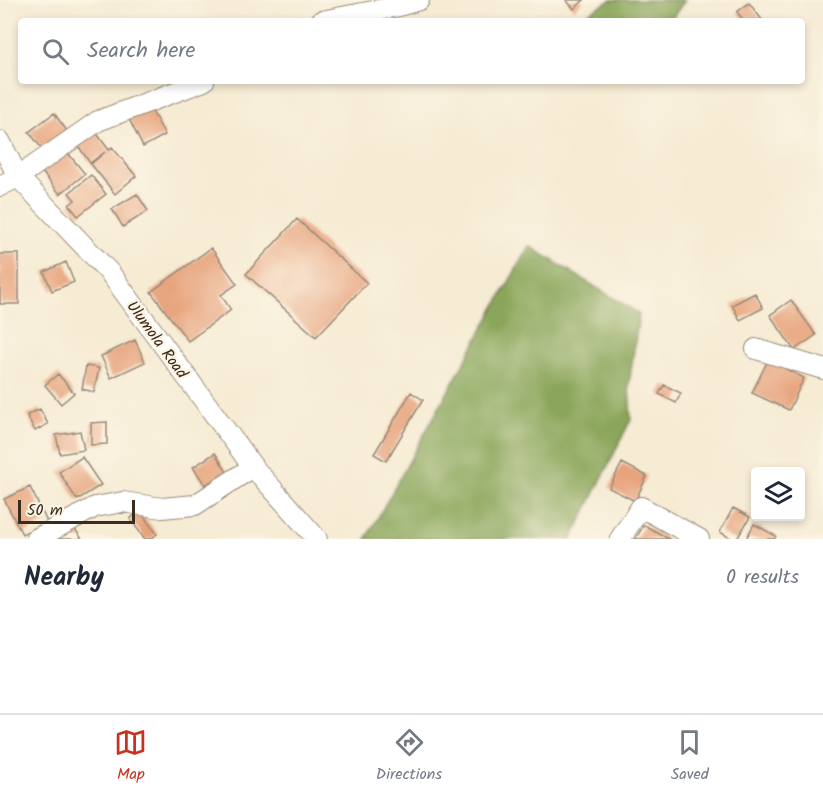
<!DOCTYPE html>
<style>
body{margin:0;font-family:Kalam,sans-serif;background:#f6f6f7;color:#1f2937}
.controls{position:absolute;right:18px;bottom:18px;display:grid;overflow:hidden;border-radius:6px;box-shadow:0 3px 9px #0003}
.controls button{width:54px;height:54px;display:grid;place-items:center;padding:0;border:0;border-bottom:2px solid #e0e1e3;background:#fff;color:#1f2937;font:30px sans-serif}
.scale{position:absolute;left:18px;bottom:15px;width:117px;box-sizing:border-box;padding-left:6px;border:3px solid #3b2a1e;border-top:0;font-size:16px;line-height:21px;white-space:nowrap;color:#3b2a1e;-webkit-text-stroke:4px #fcf5e5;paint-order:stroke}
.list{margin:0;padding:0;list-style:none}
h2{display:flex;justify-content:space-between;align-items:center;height:78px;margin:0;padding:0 24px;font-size:26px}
h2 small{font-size:20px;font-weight:400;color:#747a83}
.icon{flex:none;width:33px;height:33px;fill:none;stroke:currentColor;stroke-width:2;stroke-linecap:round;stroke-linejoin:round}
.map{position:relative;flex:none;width:823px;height:539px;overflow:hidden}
.search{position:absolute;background:#fff;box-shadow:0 3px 9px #0003;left:18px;right:18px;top:18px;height:66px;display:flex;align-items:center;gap:15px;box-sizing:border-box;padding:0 21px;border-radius:6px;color:#747a83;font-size:22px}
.sheet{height:174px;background:#fff}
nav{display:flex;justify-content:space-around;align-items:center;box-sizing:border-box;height:84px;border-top:2px solid #e0e1e3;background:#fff;font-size:16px;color:#747a83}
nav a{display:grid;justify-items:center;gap:3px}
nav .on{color:#c8321e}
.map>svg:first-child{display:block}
.forest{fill:#8aa65a;stroke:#62683c;stroke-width:1.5}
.building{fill:#e7a37c}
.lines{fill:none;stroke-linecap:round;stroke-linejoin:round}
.minor-casing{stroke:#988a78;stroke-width:22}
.minor{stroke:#fff;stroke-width:20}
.labels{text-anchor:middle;stroke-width:5;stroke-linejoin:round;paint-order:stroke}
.street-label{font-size:16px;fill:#3b2a1e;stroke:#fcf5e5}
</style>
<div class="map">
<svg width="823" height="539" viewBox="0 0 823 539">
<rect width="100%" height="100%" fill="#fcf5e5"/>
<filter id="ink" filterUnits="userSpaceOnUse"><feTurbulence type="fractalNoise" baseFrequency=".0167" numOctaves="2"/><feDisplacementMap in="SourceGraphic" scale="12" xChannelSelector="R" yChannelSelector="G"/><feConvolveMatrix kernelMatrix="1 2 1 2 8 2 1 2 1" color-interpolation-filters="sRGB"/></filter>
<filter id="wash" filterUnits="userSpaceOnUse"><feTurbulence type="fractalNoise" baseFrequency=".008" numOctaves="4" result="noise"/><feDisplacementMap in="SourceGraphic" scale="24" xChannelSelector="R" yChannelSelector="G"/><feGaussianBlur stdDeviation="1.35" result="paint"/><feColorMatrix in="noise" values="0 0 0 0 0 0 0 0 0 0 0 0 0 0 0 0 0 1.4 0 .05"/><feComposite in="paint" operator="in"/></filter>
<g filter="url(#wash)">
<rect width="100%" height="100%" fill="#f6ebd3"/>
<path class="forest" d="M611,0H685L670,21H574Z
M529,246L639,314L629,385L631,419L572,539H366Z"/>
<g id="blocks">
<path class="building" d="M566,0H584L574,9Z
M749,3L763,21H744L737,12Z
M149,106L165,135L143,147L128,117Z
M54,113L70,135L46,154L29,132Z
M92,127L109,150L112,147L136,176L115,194L91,164L105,152L90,163L74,140Z
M63,147L85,174L60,194L38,167Z
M91,175L106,194L78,216L69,205L75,200L69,193Z
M137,194L148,211L123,227L112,209Z
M297,219L367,283L316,337L246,274Z
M211,248L237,284L221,295L231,310L188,341L151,292Z
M0,254H19V304H0Z
M66,262L74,282L52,291L44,272Z
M755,293L763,308L740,320L732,305Z
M791,300L816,335L794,350L770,315Z
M135,340L145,362L111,378L101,356Z
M768,360L804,378L789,410L752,393Z
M86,366L99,368L94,392L82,389Z
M58,374L74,393L61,404L45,385Z
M664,385L681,393L676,403L659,394Z
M411,392L423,400L386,461L374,454Z
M40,409L48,424L35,431L27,415Z
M107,422V444L91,445V423Z
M80,431L84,450L60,454L56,435Z
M215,453L227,472L205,485L193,467Z
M82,457L101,485L77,500L59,472Z
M622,463L647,476L635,501L609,488Z
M30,487L47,522L22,534L4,499Z
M733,508L750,517L737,539H732L720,532Z
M140,511L157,534L151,539H145L130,519Z
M754,524L776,536L774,539H746Z
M72,525L82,539H56Z
M644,525L669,539H635Z"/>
</g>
</g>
<g filter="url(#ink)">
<use href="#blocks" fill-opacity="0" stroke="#988a78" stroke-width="1.5"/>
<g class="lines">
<g class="minor-casing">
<path id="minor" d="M321,21L399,6L419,0
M0,141L18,177L110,273L253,467L317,539
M0,186L18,177L98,121L204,81
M756,349L823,369
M36,539L95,507L123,502L162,508L195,505L253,467
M620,539L641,507L699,539"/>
</g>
<use href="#minor" class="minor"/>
</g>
</g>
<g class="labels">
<g class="street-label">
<text transform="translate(158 339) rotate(54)" y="6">Ulumola Road</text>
</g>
</g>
</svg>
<div class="controls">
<button><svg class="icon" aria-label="layers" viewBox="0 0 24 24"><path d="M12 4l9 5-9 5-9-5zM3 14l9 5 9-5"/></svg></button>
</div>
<div class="scale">50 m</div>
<div class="search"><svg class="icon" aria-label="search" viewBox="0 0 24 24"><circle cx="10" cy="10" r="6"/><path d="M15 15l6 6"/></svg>Search here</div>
</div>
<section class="sheet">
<h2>Nearby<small>0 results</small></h2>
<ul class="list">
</ul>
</section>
<nav>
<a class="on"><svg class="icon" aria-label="map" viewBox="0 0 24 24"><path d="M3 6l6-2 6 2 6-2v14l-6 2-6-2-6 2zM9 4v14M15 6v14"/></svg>Map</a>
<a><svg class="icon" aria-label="directions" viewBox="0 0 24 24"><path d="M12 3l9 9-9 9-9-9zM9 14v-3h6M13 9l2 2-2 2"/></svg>Directions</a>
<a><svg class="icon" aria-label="saved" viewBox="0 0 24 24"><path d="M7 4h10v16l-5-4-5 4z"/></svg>Saved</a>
</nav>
